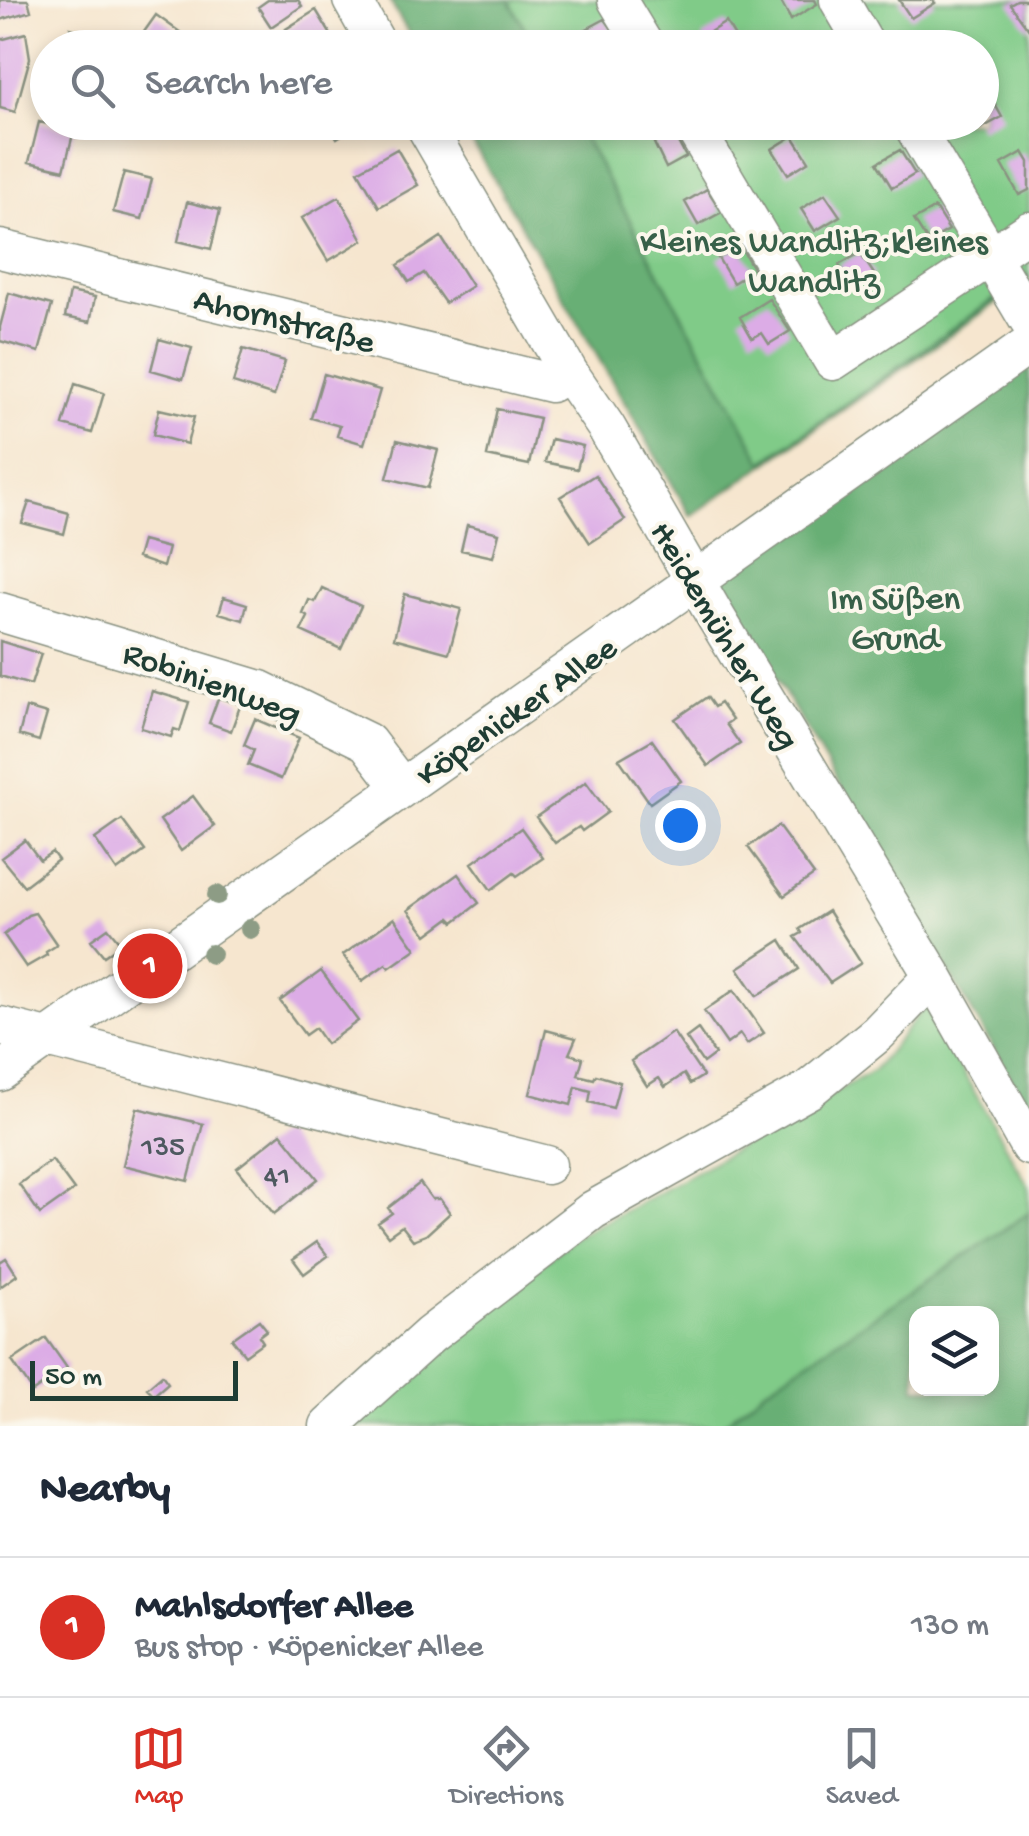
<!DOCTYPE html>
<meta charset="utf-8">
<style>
body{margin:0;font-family:"Gochi Hand",sans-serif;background:#f2f2f3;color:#1f2937}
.controls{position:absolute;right:30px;bottom:30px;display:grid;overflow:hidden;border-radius:20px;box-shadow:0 5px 15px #0003}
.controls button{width:90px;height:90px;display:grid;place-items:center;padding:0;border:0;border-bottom:2px solid #e0e1e3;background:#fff;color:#1f2937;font:50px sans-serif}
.scale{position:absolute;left:30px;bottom:25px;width:208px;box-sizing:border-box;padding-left:10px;border:5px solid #1f3d34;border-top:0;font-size:28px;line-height:35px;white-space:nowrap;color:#1f3d34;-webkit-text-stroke:8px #fbf7ec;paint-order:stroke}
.you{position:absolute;left:680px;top:825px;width:35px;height:35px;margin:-25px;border:8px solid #fff;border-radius:50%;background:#1a73e8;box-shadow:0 0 0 15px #1a73e833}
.badge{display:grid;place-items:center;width:65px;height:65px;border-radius:50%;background:#d93025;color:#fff;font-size:32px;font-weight:700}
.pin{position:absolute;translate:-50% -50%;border:5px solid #fff;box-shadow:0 2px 10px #0006}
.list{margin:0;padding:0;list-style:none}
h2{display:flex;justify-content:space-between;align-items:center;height:130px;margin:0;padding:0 40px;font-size:42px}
h2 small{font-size:32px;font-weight:400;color:#747a83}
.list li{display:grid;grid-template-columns:65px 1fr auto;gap:30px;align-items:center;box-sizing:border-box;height:140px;padding:0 40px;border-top:2px solid #e0e1e3}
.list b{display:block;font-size:38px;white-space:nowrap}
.list p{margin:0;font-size:32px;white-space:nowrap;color:#747a83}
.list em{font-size:32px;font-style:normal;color:#747a83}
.icon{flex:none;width:55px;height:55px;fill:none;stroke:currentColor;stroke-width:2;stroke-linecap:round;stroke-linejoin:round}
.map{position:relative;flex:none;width:1029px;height:1426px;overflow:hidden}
.search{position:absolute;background:#fff;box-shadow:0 5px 15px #0003;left:30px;right:30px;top:30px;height:110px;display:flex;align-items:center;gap:25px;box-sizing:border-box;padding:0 35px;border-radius:55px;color:#747a83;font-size:38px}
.sheet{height:270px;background:#fff}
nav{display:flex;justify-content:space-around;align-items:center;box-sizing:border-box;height:140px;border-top:2px solid #e0e1e3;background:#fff;font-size:28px;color:#747a83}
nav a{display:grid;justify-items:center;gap:5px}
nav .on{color:#d93025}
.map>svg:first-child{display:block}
.green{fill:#80cb88;stroke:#50845e;stroke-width:2.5}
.forest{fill:#68af74;stroke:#447654;stroke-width:2.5;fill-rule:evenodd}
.building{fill:#dcace6}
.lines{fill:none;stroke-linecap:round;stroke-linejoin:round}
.minor-casing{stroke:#8a9282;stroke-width:41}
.minor{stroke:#fff;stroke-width:38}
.tree{fill:#8d9c85}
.labels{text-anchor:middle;stroke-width:8;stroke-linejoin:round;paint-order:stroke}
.number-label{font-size:30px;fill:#4e5960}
.park-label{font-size:35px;fill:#376049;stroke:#fbf7ec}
.street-label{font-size:35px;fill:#1f3d34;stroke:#fbf7ec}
</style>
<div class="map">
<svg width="1029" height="1426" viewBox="0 0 1029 1426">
<rect width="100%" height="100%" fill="#fbf7ec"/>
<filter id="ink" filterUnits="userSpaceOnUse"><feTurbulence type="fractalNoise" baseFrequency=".01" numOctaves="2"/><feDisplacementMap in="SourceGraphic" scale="20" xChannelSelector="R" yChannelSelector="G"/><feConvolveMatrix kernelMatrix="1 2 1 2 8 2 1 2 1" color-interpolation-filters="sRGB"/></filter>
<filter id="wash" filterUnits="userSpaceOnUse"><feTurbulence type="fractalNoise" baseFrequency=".0048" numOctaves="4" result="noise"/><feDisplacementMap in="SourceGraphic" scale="40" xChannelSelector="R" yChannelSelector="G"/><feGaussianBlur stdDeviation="2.25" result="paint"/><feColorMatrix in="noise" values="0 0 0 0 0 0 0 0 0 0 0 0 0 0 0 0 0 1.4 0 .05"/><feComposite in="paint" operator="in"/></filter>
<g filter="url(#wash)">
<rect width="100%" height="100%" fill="#f6e6cf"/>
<path class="green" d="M509,0H1029V275L763,462L576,123L982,122V48L535,47Z
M925,1006L1029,1187V1213L763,1391L721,1426H340L575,1237L660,1192L874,1070Z"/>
<path class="forest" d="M389,0H509L535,47H417Z
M461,123H576L763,462L1029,275V280L691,516Z
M1029,354V1109L739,615L720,573Z
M1029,1213V1426H721L763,1391ZM916,1314H992V1388H916Z"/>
<g id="blocks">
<path class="building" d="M0,0H28L31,11L0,20Z
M268,0H298L302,6L271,27L258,7Z
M780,0H815L817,4L791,20Z
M899,0H933L935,3L911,18Z
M1017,0H1029V30L1010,4Z
M316,10L339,48H298L286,29Z
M156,15L184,35L175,48H152L139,39Z
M605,19L620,40L609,48H587L579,33Z
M726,22L740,45L709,48L702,37Z
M70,28L108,37L106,48H66Z
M26,33L30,58L15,112L0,108V40Z
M836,36L842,48H815Z
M989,94L1002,117L980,129L977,122H982V99Z
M39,122L74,130L64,170L29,162Z
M327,122H362L337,138Z
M673,133L686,157L666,168L654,143Z
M793,136L809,161L788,174L772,149Z
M397,149L418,185L379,207L358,171Z
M900,150L915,174L892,188L877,163Z
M1023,152L1029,162V190L1019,195L1002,164Z
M124,172L152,179L142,219L113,212Z
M707,189L722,212L698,225L685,202Z
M825,194L840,216L815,231L801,209Z
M339,197L363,240L328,261L302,218Z
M187,202L220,210L211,249L178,241Z
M935,208L949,230L928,242L914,220Z
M441,237L472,286L445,303L424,273L409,282L398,265Z
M740,246L754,270L733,283L718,258Z
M860,253L874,274L853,288L839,265Z
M70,292L95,297L90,322L65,317Z
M9,293L52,305L39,352L0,341V327Z
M769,299L790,331L769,344L762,333L752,338L740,317Z
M159,339L192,348L183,379L151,370Z
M243,349L285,361L274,396L233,383Z
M324,374L380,390L364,444L337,436L340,426L311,418Z
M75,384L104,393L92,433L63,425Z
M159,409L194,417L187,444L153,435Z
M497,409L539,418L529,465L487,456Z
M551,439L583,446L577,469L545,462Z
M397,440L438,450L428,488L387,478Z
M595,475L625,520L590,543L560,497Z
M29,502L69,513L64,534L22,523Z
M467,525L499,533L493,557L461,550Z
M142,541L168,548L163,567L137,558Z
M322,588L361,606L341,649L301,631L308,617L303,614L309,600L315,602Z
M405,594L461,609L449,653L394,638Z
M224,597L247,604L243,620L219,613Z
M0,641L41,654L31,685L0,676Z
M152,691L189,702L180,731L174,729L171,737L141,728Z
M220,693L242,701L231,731L209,723Z
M707,697L714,707L720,703L732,720L726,724L740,744L708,766L675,719Z
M26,708L47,714L39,741L19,735Z
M255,719L299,738L281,779L248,765L254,750L244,745Z
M652,740L681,781L650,803L619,759Z
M586,782L608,812L582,831L579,827L555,843L536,817Z
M193,796L215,826L181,851L160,820Z
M122,820L145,851L117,871L95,839Z
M778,826L814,875L784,896L748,847Z
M521,828L543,858L517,876L514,873L491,890L472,863Z
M25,840L40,860L52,852L58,860L24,886L1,858Z
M458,874L479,903L454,922L450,918L427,935L408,910Z
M828,911L861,963L830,983L795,937L802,933L800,929Z
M35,913L57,945L46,952L47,955L26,967L4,935L28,915Z
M394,918L416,949L389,968L386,964L362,981L343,955Z
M108,928L121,944L104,956L91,940Z
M781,940L799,969L757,996L738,968Z
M321,971L358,1021L326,1044L315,1028L305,1035L280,1001Z
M734,990L764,1033L747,1044L740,1034L727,1044L704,1011Z
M698,1029L715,1054L703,1063L686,1038Z
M546,1030L576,1038L569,1054L583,1058L578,1075L594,1079L596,1075L620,1082L613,1108L589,1102L591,1091L576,1087L571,1105L530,1094Z
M673,1032L703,1076L690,1084L684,1074L665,1087L659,1078L647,1086L631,1061Z
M137,1108L203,1124L188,1181L123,1165Z
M281,1133L318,1179L274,1214L237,1168Z
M52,1160L74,1190L40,1214L19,1184Z
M420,1183L432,1199H440L450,1213L426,1235L413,1240L402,1226L388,1236L378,1223L392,1213L388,1208Z
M317,1242L328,1256L304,1274L293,1259Z
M6,1258L17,1275L0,1287V1262Z
M259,1320L267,1330L259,1336L263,1342L245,1355L232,1339Z
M46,1338L67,1368L33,1392L12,1361Z
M162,1375L168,1383L154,1395L147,1388Z"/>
</g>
</g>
<g filter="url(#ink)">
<use href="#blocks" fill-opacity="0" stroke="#8a9282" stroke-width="2.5"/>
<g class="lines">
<g class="minor-casing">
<path id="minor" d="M352,0L379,48
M617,0L646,48
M839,0L867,48
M423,122L569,373L606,427L717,619L933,976L1029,1146
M691,122L833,361L1029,231
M911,122L1029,321
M0,249L551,383L569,373
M0,612L260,690L367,742L402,788
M0,1026L547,1165
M0,1072L1029,345
M329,1426L430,1335L593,1210L808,1090L878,1033L933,976"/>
</g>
<use href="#minor" class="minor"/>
</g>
<g class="tree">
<circle cx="217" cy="895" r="10"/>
<circle cx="250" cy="929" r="10"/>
<circle cx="211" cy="954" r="10"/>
</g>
</g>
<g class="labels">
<g class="number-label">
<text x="163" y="1155">135</text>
<text x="277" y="1184">41</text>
</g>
<g class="park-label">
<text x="814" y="251">Kleines Wandlitz;kleines<tspan x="814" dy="40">Wandlitz</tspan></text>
<text x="895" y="608">Im Süßen<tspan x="895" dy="40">Grund</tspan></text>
</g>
<g class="street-label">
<text transform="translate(285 318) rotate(14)" y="12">Ahornstraße</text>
<text transform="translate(727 634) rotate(59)" y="12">Heidemühler Weg</text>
<text transform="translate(213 681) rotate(20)" y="12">Robinienweg</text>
<text transform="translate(515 709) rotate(-35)" y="12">Köpenicker Allee</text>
</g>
</g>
</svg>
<div class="controls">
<button><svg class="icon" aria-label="layers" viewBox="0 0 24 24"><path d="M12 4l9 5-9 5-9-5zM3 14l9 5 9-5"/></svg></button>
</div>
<div class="scale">50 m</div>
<div class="you"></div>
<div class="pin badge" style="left:150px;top:966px">1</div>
<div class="search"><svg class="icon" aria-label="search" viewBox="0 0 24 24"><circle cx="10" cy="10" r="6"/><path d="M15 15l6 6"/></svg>Search here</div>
</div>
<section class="sheet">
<h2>Nearby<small></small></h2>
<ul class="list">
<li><span class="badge">1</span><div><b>Mahlsdorfer Allee</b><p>Bus stop · Köpenicker Allee</p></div><em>130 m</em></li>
</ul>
</section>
<nav>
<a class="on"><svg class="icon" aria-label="map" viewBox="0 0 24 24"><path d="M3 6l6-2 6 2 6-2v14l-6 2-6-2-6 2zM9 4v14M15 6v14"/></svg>Map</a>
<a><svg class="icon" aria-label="directions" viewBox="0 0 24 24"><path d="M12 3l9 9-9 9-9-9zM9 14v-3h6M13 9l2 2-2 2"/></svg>Directions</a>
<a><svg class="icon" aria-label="saved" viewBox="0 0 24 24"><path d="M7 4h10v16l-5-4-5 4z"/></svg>Saved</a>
</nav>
